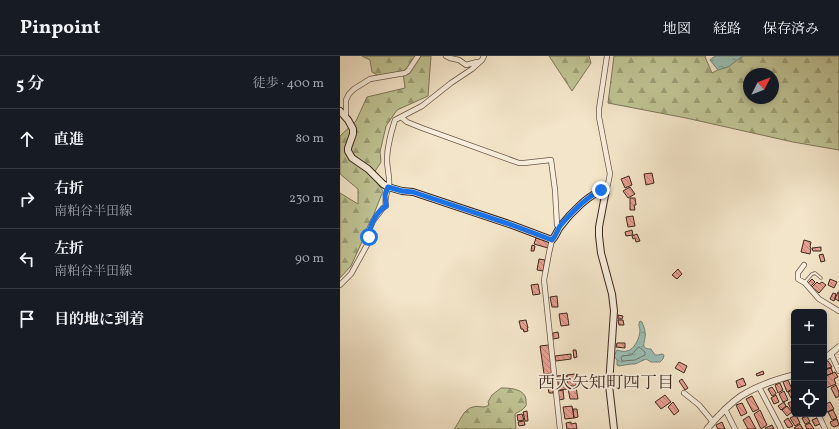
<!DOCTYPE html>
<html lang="ja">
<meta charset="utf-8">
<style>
body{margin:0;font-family:Vollkorn,"Noto Serif JP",serif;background:#20242c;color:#f1f3f6}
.controls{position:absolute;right:12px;bottom:12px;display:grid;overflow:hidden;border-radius:6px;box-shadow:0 2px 6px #0003}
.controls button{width:36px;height:36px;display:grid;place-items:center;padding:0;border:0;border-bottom:1px solid #363941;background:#171b24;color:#f1f3f6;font:20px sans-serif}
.compass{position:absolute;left:403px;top:12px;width:36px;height:36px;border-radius:50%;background:#171b24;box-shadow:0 2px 6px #0003;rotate:48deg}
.stop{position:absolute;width:12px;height:12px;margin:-9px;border:3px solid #1a73e8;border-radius:50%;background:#fff}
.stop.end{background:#1a73e8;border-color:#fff;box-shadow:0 1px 4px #0008}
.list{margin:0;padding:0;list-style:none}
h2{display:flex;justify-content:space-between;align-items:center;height:52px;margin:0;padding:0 16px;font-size:17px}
h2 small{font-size:13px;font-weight:400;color:#9ea1a6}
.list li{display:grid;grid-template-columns:26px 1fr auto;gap:12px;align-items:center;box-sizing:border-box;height:60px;padding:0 16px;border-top:1px solid #363941}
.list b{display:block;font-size:15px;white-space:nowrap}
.list p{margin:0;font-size:13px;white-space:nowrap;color:#9ea1a6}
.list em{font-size:13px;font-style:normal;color:#9ea1a6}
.icon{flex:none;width:22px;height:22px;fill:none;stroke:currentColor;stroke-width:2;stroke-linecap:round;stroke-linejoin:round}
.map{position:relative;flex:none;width:499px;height:373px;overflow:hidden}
header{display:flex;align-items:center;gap:24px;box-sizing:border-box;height:56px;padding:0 20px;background:#171b24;border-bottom:1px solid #363941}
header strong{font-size:19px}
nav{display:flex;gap:22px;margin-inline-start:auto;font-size:14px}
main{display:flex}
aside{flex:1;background:#171b24}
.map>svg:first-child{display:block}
.forest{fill:url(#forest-firs);stroke:#7e7559;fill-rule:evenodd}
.water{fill:url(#water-ripples);stroke:#768279}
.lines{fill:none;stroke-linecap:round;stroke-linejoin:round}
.shore{stroke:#6c736a;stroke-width:1}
.building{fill:url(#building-back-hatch);stroke:#3e271e}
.service-casing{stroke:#6b5649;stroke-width:3.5}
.minor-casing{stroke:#6b5649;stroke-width:6}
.tertiary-casing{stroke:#6b5649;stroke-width:7}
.secondary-casing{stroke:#3e271e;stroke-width:8}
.service{stroke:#f7eedc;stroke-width:2}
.minor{stroke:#f7eedc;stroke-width:4.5}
.tertiary{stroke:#f7eedc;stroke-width:5.5}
.secondary{stroke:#f7eedc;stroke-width:6}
.route{stroke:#1a73e8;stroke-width:5}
.labels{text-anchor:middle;stroke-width:3.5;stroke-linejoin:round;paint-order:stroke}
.neighbourhood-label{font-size:17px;fill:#3e271e;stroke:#f7eedc}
</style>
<header>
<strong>Pinpoint</strong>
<nav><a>地図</a><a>経路</a><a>保存済み</a></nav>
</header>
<main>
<aside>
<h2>5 分<small>徒歩 · 400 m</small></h2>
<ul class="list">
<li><svg class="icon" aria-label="ahead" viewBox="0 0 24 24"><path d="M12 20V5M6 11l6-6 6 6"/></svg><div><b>直進</b></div><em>80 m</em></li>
<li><svg class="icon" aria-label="right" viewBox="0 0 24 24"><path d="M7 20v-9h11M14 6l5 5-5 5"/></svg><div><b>右折</b><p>南粕谷半田線</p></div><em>230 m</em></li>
<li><svg class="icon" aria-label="left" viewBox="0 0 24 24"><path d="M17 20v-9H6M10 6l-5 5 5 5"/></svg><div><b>左折</b><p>南粕谷半田線</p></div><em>90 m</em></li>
<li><svg class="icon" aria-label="arrive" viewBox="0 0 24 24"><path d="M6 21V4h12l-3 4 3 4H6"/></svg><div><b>目的地に到着</b></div></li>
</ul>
</aside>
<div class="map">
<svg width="499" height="373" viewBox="0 0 499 373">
<defs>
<pattern id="forest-firs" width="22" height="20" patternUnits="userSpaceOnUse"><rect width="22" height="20" fill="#bfc394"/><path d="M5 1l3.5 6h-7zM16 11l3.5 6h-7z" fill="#9d9e78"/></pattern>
<pattern id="water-ripples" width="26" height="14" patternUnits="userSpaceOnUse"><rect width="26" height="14" fill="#9bbfb5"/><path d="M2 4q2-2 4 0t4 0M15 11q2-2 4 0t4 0" fill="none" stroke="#809b93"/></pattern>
<pattern id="building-back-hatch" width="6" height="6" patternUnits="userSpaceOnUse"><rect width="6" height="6" fill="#e8a092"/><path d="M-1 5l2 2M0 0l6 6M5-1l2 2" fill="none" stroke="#bd8277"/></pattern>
</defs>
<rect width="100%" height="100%" fill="#f3e5c9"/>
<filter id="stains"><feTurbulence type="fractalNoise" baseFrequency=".005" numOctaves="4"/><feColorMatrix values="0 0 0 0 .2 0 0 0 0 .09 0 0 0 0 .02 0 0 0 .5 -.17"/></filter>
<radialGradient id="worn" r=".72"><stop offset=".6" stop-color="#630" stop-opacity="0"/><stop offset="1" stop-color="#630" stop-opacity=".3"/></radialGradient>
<path class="forest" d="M22,0H91L88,40L57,54L46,70L40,96L41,106L32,120L43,135L30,168L11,210L0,222V137L18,148V133L0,118V80L16,65L27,41L65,32L63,16L39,20L32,16L30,4Z
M209,0H249L251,7L232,35Z
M274,0H366L365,1L372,17L404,0H499V94L453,86L346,62L268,47ZM409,18H433V42H409Z
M161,332C171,332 186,333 186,345C186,348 187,349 185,351C183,354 178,356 175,358L176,373H114C120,366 123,353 133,351C139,349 143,353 149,349L148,346L152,339Z"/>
<path class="water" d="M375,0H403L388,11L378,14L370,4Z
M300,265L302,266C303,269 305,273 305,276C307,284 298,293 311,293L315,299H318L322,298L324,299L323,303L320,306H311L306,303L295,308H291L279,310L277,309V304L274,300L277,294C281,295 283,296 287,295C294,294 300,282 300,274C299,270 298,269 300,265Z"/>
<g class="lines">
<path class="shore" d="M299,291L305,296V299L295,304L283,305H282L281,302L282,300L291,299Z"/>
</g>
<path class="building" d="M312,117L314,127L306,129L304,118Z
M289,120L292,129L285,132L281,123Z
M290,131L295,138L288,142L283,135Z
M290,142H295L296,149H294L295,154H290Z
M293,160L295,170L288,171L286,161Z
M292,174L293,179L286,180L285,176Z
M297,178L300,185L296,186L295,182L293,183L292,180Z
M196,182L210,186L208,192L194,188Z
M464,184L471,186L470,191L471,192L470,198L461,196Z
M192,189L195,190L194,195H191Z
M481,191V195H473L472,192Z
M483,198L485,205L481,206L479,199Z
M199,203L205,204L203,215L197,214Z
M338,213L342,218L337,223L332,219Z
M472,223L475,226L470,231L467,228Z
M490,223L497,226L494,232L488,229Z
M477,226L479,228L482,226L486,229L479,237L472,231Z
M198,228L200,238L193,239L191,229Z
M498,236H499V245L495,243Z
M493,237L496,238L494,245L490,243Z
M217,240L218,251H212L210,241Z
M227,257L229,269L221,270L219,258Z
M278,259L283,260L282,263H278Z
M186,264L188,272H187L188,275L184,276L183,273H181L179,265Z
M278,264H283L284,269H279Z
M218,276L219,282L213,283V277Z
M277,287H285V292L276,291Z
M209,289L213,317L204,318L200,290Z
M233,294H236L237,301L234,302Z
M231,298V303L216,305L215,300Z
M488,305L492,311L485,313L484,310L486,309L485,306Z
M339,306L347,310L344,317L335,312Z
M490,312V313L491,312L493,317L487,319L485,314Z
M423,315L424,318L417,320L416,318Z
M495,316L498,321L494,323L496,328L486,332L484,329L485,328L484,321Z
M235,318L236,330H228L227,319Z
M226,319L228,333L219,334L217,320Z
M212,321L213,329L207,330L206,322Z
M403,322L406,329L398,332L396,325Z
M342,323L348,332L345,334L339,325Z
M448,324L452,333L447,336L443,326Z
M440,327L443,334L438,337L435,329Z
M496,329L499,336V340L496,342L491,332Z
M213,331V337H209L208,332Z
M236,331L238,343H230L228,332Z
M432,331L436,337V338L432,340L428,333Z
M223,334L224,343L219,344L218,335Z
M453,334L454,336V341L451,342L448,336Z
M444,335L448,344L443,346L439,338Z
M325,339L331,346L321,353L315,346Z
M436,339L439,346L434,348L431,342Z
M412,340L419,353L413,356L406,343Z
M453,345L454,355H452L448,347Z
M333,346L339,355L334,359L328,351Z
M444,346L446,350L441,354L438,350Z
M490,346L494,353L487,356L484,349Z
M402,347L407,357L401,360L396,349Z
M232,350L234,362L225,363L223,351Z
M447,350L452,356L447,360L442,354Z
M233,353H237L238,361L234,362Z
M420,354L427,369L421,373L414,358Z
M493,354L497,362L492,364L488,356Z
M187,355L188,365H185L183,356Z
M182,358L184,364L178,365L177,359Z
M456,359L460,367L455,370L450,362Z
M409,360L416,373H408L403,364Z
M467,360L470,366L465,368L462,362Z
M448,362L453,370L448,372L444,365Z
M477,362L480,368L475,370L472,364Z
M497,363L499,369L494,371L493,370H492L490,366Z
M184,365L185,369L179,370L178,366Z
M231,366V368L236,367L237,373H227L226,367Z
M382,366L385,373H378L376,369Z
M470,367L474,373H467L465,369Z
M460,368L463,373H455L454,372Z
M432,369L434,373H426L425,372Z"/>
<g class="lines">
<g class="service-casing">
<path id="service" d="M465,226L472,218L475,217L481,222"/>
</g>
<g class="minor-casing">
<path id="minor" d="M106,0L110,2L119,4L126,9L137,6H139
M5,61L6,58V44L9,38L14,33L30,23L65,17L68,15L78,0
M61,61L67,66L82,72L179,107H184L211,104L215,134L217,169L219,171
M266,134L268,128L270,118L259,61V53L267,0
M212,184L209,197L204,224L220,373
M464,209L458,217V223L465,227L479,243L499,255
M0,229L11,218L27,189L29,174L33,165L43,152L46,150C44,141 47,137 49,129C50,121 47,112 47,104C47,90 51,77 55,64L82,50L111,27L132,13L142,4L144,0
M491,298L499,315
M419,331L441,373
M344,337L359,349L373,366
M385,353L395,373
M478,358L485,373"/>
</g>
<g class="tertiary-casing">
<path id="tertiary" d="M484,303L499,291
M367,373C377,361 388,349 401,340C415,331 438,323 454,319"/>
</g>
<g class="secondary-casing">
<path id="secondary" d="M0,55L8,64L13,73V78L8,92V95L12,102L28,113L43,128L48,131L62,135L73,136L172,169L212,184C216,180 217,175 220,171C229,159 251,135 266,134L259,171V180L261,197L272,238L274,255L269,329L274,373"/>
</g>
<use href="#service" class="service"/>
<use href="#minor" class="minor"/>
<use href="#tertiary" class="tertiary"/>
<use href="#secondary" class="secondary"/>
</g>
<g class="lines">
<path class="route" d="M29,181C29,170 37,155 46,150L45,139L48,131L62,135L73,136L172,169L212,184C216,180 217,175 220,170C231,157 245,142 261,134"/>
</g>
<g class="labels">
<g class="neighbourhood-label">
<text x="266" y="332">西大矢知町四丁目</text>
</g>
</g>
<rect width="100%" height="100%" filter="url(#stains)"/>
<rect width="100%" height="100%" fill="url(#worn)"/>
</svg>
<div class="controls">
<button>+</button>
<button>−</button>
<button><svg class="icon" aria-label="locate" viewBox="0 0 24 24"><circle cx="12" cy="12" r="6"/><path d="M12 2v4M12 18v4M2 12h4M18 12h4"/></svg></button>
</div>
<svg class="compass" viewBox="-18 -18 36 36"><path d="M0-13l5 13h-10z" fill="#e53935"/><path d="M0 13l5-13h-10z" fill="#9ea1a6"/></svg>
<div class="stop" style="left:29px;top:181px"></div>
<div class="stop end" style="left:261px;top:134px"></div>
</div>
</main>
